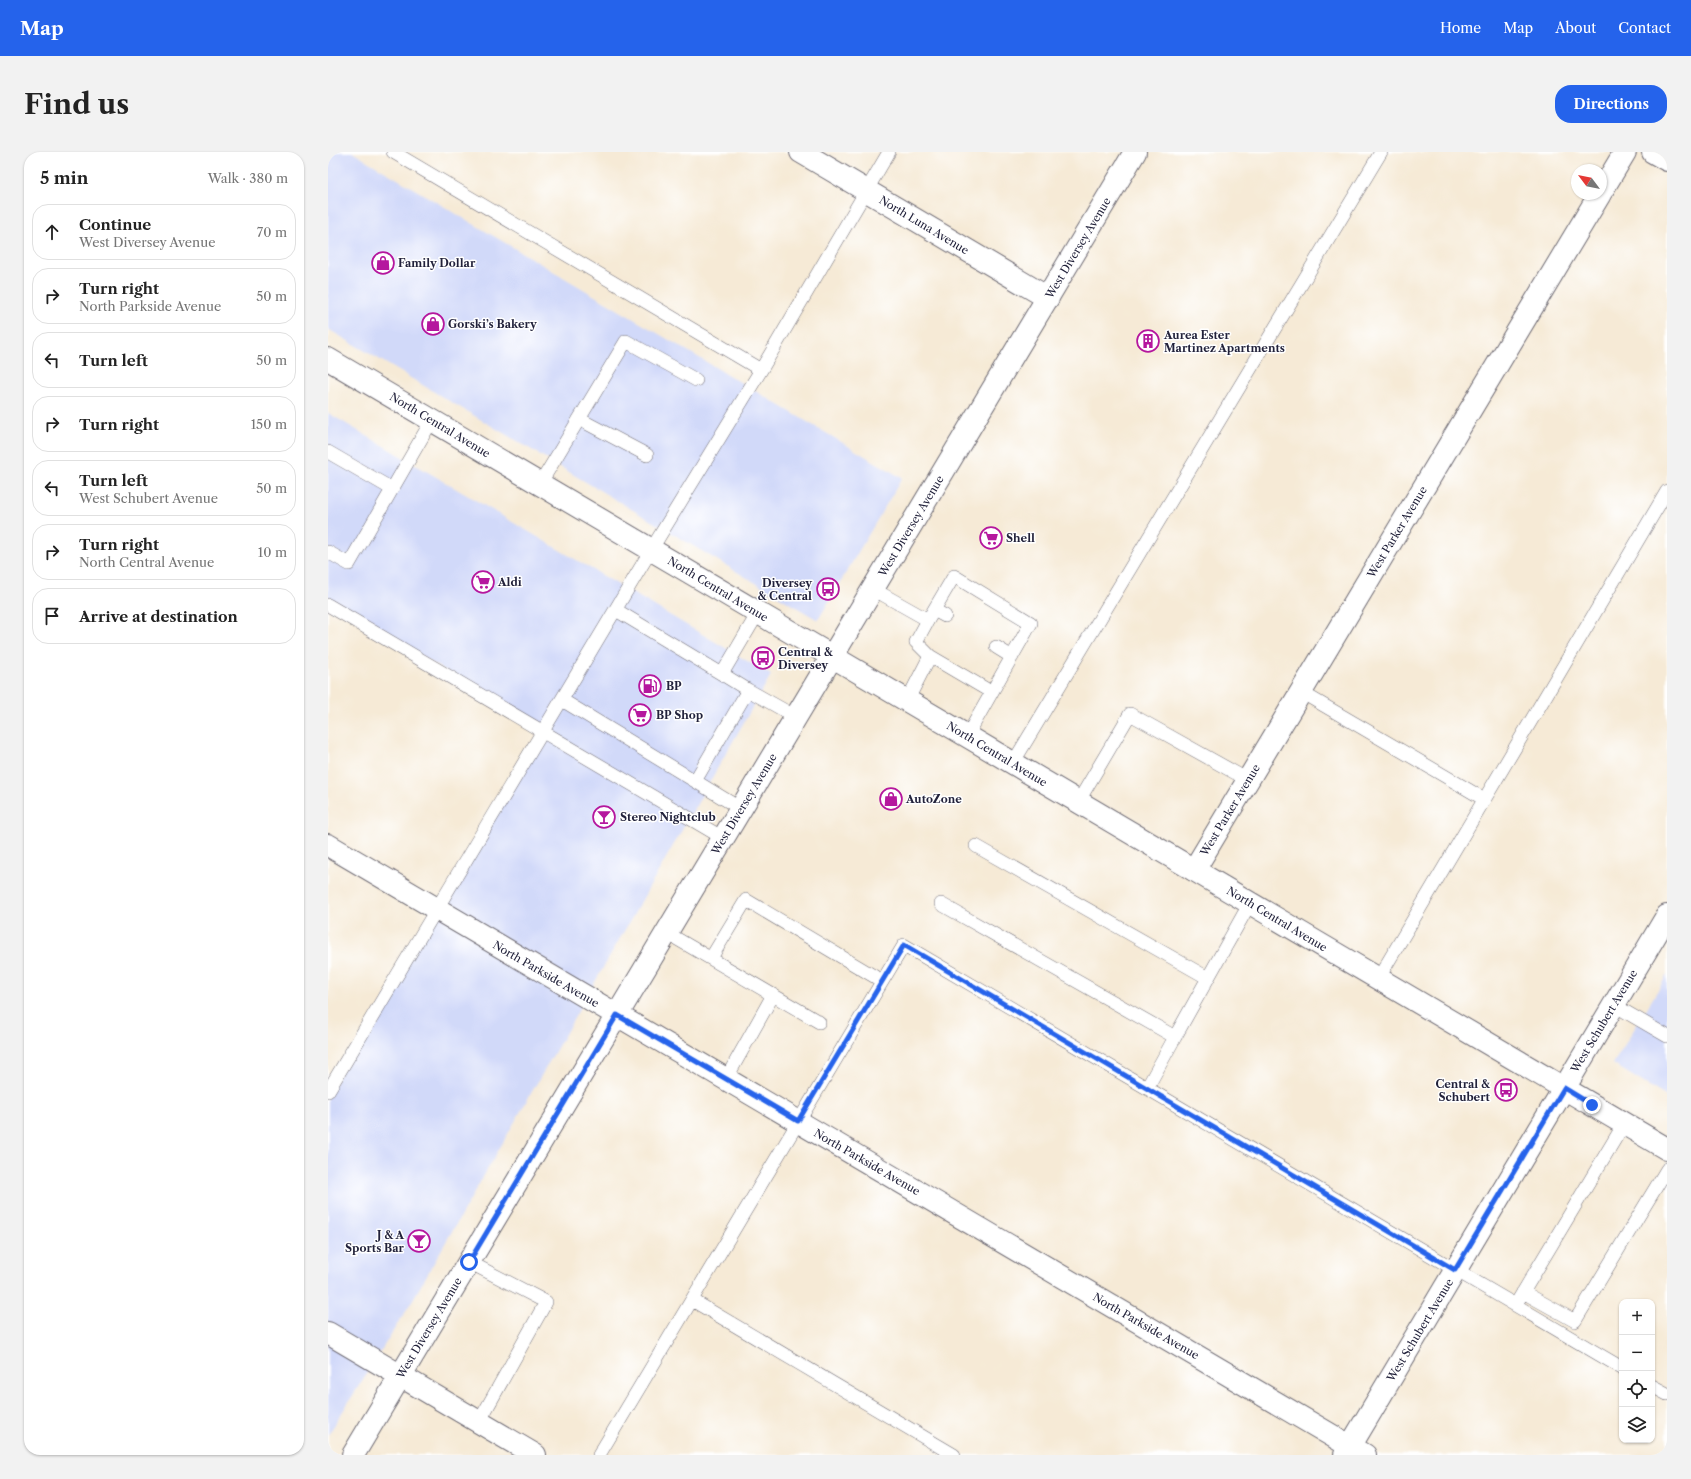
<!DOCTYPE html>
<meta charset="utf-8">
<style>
body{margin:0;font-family:"Libre Caslon Text",serif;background:#f2f2f2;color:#222}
.controls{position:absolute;right:12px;bottom:12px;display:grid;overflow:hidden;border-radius:8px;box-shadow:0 1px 3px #0004}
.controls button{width:36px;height:36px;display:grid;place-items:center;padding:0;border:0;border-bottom:1px solid #e0e0e0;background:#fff;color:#222;font:20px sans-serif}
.compass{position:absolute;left:1243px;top:12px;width:36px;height:36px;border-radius:50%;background:#fff;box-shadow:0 1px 3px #0004;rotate:302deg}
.stop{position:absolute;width:12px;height:12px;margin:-9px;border:3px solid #2563eb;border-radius:50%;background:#fff}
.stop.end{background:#2563eb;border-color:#fff;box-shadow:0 1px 4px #0008}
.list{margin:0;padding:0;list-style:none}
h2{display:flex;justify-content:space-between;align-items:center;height:52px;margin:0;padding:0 16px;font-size:17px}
h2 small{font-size:13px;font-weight:400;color:#767676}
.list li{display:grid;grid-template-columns:26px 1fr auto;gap:12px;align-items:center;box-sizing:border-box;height:56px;margin:0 8px 8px;padding:0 8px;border:1px solid #e0e0e0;border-radius:16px}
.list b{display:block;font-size:15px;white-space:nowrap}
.list p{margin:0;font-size:13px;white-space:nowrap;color:#767676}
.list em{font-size:13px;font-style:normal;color:#767676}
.icon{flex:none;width:22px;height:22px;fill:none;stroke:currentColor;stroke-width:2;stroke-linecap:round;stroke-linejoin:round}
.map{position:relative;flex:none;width:1339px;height:1303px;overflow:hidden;border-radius:16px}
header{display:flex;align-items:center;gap:24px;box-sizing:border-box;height:56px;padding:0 20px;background:#2563eb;color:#fff}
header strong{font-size:19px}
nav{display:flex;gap:22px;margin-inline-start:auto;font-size:14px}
.intro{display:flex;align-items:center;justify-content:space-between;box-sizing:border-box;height:96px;padding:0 24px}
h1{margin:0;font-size:28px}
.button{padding:10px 18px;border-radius:16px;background:#2563eb;color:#fff;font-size:14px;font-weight:700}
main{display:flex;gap:24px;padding:0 24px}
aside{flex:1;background:#fff;border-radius:16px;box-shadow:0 1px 3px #0004}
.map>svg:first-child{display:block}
.built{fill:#d1d9f9}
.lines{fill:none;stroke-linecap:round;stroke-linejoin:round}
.lane-casing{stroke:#6c6871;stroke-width:14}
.street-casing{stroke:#6c6871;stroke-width:24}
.secondary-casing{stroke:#6c6871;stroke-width:24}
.lane{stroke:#fff;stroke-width:13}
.street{stroke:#fff;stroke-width:22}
.secondary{stroke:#fff;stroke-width:22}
.route{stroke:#2563eb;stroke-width:5}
.labels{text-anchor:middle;stroke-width:3;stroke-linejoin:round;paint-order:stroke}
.street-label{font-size:11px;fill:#22223b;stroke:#fff}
.poi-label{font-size:11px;font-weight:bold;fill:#22223b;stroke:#fff;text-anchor:start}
</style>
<header>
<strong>Map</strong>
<nav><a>Home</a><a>Map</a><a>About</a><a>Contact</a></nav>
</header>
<div class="intro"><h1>Find us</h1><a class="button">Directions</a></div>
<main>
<aside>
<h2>5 min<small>Walk · 380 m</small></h2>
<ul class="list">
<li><svg class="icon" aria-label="ahead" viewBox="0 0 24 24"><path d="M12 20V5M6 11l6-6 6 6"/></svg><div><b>Continue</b><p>West Diversey Avenue</p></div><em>70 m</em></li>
<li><svg class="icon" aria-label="right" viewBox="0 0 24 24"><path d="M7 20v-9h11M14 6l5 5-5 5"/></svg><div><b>Turn right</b><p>North Parkside Avenue</p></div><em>50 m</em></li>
<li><svg class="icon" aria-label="left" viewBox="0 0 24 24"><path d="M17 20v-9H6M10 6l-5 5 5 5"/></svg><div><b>Turn left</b></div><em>50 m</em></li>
<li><svg class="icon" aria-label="right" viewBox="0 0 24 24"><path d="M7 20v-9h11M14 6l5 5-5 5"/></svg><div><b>Turn right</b></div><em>150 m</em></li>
<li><svg class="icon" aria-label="left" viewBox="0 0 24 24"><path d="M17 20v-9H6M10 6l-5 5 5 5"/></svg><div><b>Turn left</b><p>West Schubert Avenue</p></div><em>50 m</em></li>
<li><svg class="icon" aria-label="right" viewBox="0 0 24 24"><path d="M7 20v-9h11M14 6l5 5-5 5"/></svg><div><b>Turn right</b><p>North Central Avenue</p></div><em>10 m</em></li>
<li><svg class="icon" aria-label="arrive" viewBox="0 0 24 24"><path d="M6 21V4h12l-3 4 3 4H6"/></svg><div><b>Arrive at destination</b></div></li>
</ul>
</aside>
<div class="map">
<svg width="1339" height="1303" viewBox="0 0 1339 1303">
<rect width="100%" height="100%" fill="#fff"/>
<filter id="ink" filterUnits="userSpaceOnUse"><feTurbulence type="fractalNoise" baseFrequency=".025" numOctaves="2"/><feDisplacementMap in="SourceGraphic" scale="8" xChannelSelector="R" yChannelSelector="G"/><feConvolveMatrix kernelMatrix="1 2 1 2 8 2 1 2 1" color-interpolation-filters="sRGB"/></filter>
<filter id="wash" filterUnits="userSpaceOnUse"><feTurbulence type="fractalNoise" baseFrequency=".012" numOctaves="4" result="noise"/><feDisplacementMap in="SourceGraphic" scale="16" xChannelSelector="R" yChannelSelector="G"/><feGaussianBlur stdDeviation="0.9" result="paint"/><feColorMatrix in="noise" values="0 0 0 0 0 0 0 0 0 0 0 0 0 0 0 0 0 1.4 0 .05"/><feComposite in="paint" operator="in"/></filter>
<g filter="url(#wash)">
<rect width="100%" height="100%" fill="#f6ead6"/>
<path class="built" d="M0,0H24L574,326L490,468L0,177Z
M0,261L443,523L84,1149L0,1283V942L217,578L0,449Z
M1339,823V945L1285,912Z"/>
</g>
<g filter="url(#ink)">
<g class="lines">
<g class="lane-casing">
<path id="lane" d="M65,0L433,218
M251,267L319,303
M0,300L64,337
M212,332L298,189L368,228
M0,400L21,412L104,268
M545,437L600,468L626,424L703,471L639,584
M0,453L395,686
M288,458L394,522
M606,458L617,464
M600,468L588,490L602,504L663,540
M668,495L684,505
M420,538L394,522L430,461
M973,540L1156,647
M234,548L413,657
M579,549L602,504
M685,611L1053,0
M367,629L420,538L468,565
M750,650L802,562L920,628
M648,694L880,826L922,751
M613,752L847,885L880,826
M339,781L491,870
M383,806L418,748L554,829
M1050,827L1339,339
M1286,853L1339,884
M398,927L445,843
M819,936L847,885
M0,939L323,398L433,218L561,0
M141,1110L218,1150L151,1270
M1195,1140L1247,1169L1339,1017
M1191,1147L1296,972
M364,1148L626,1303
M1324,1234L1339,1242
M271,1303L576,793L1294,1216"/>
</g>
<g class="street-casing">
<path id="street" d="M473,0L720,146
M1325,0L1339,8
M1273,40L1297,0
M0,693L1037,1303
M866,718L1272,42
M0,1181L207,1303
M1017,1303L1339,764"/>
</g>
<g class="secondary-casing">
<path id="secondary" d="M0,207L1339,997
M25,1303L807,0"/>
</g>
<use href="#lane" class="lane"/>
<use href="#street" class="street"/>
<use href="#secondary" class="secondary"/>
</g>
</g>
<g class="lines" filter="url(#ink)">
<path class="route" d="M141,1110L289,863L470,969L576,793L1127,1118L1236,936L1264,953"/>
</g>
<defs>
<g id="shop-ring" transform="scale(1.15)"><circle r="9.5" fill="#fff" stroke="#b5179e" stroke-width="1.5"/><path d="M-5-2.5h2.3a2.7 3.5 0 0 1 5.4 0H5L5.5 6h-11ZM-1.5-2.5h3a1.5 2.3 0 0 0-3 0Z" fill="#b5179e"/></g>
<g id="building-ring" transform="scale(1.15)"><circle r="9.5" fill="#fff" stroke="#b5179e" stroke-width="1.5"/><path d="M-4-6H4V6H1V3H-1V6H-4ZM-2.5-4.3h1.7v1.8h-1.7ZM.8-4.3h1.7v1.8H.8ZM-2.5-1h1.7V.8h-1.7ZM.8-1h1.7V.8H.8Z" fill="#b5179e"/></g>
<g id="supermarket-ring" transform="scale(1.15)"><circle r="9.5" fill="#fff" stroke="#b5179e" stroke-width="1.5"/><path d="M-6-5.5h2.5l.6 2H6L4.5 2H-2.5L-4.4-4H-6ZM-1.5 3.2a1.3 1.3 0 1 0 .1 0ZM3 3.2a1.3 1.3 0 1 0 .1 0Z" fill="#b5179e"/></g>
<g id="bus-ring" transform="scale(1.15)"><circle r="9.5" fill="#fff" stroke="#b5179e" stroke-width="1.5"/><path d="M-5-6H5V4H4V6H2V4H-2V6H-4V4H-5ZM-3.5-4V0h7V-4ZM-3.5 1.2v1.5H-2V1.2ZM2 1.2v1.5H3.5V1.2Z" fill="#b5179e"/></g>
<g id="fuel-ring" transform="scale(1.15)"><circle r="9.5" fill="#fff" stroke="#b5179e" stroke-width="1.5"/><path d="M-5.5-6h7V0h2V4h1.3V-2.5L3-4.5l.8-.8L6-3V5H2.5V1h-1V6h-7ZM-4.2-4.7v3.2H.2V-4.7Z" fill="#b5179e"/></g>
<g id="bar-ring" transform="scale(1.15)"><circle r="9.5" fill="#fff" stroke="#b5179e" stroke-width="1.5"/><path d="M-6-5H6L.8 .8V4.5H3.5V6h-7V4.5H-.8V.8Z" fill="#b5179e"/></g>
</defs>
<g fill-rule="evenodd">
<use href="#shop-ring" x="55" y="111"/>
<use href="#shop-ring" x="105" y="172"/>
<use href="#building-ring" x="820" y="189"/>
<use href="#supermarket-ring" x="663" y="386"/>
<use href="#supermarket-ring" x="155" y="430"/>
<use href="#bus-ring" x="500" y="437"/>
<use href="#bus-ring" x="435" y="506"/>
<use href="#fuel-ring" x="322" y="534"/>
<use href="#supermarket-ring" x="312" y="563"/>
<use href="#shop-ring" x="563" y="647"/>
<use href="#bar-ring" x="276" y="665"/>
<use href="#bus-ring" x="1178" y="938"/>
<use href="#bar-ring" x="91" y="1089"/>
</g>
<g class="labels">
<g class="street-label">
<text transform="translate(596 73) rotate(31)" y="4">North Luna Avenue</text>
<text transform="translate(750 96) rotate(-59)" y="4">West Diversey Avenue</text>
<text transform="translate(112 273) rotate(31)" y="4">North Central Avenue</text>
<text transform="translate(583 374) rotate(-59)" y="4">West Diversey Avenue</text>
<text transform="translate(1069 380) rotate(-59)" y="4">West Parker Avenue</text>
<text transform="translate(390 437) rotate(31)" y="4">North Central Avenue</text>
<text transform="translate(669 602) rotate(31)" y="4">North Central Avenue</text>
<text transform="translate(416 652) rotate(-59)" y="4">West Diversey Avenue</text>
<text transform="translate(902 658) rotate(-59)" y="4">West Parker Avenue</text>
<text transform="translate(949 767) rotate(31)" y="4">North Central Avenue</text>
<text transform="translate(218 822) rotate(30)" y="4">North Parkside Avenue</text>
<text transform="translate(1276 869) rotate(-59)" y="4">West Schubert Avenue</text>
<text transform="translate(539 1010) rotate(30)" y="4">North Parkside Avenue</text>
<text transform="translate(818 1174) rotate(30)" y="4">North Parkside Avenue</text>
<text transform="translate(101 1176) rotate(-59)" y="4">West Diversey Avenue</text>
<text transform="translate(1092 1178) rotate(-59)" y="4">West Schubert Avenue</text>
</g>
<g class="poi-label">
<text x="70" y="115">Family Dollar</text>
<text x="120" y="176">Gorski’s Bakery</text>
<text x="836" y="187">Aurea Ester<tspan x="836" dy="13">Martinez Apartments</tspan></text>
<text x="678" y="390">Shell</text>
<text x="170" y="434">Aldi</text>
<text x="484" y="435" text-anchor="end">Diversey<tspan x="484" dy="13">&amp; Central</tspan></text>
<text x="450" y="504">Central &amp;<tspan x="450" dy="13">Diversey</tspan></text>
<text x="338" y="538">BP</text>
<text x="328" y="567">BP Shop</text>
<text x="578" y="651">AutoZone</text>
<text x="292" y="669">Stereo Nightclub</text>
<text x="1162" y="936" text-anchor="end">Central &amp;<tspan x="1162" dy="13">Schubert</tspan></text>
<text x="76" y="1087" text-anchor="end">J &amp; A<tspan x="76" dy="13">Sports Bar</tspan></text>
</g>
</g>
</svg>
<div class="controls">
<button>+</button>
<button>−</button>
<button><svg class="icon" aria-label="locate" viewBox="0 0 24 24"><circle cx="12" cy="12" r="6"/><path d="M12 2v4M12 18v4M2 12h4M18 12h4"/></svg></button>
<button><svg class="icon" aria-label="layers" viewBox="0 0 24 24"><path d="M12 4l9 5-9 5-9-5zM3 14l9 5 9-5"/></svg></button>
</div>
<svg class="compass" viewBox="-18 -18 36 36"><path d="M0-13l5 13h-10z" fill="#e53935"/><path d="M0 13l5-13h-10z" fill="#767676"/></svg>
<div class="stop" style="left:141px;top:1110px"></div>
<div class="stop end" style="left:1264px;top:953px"></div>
</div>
</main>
